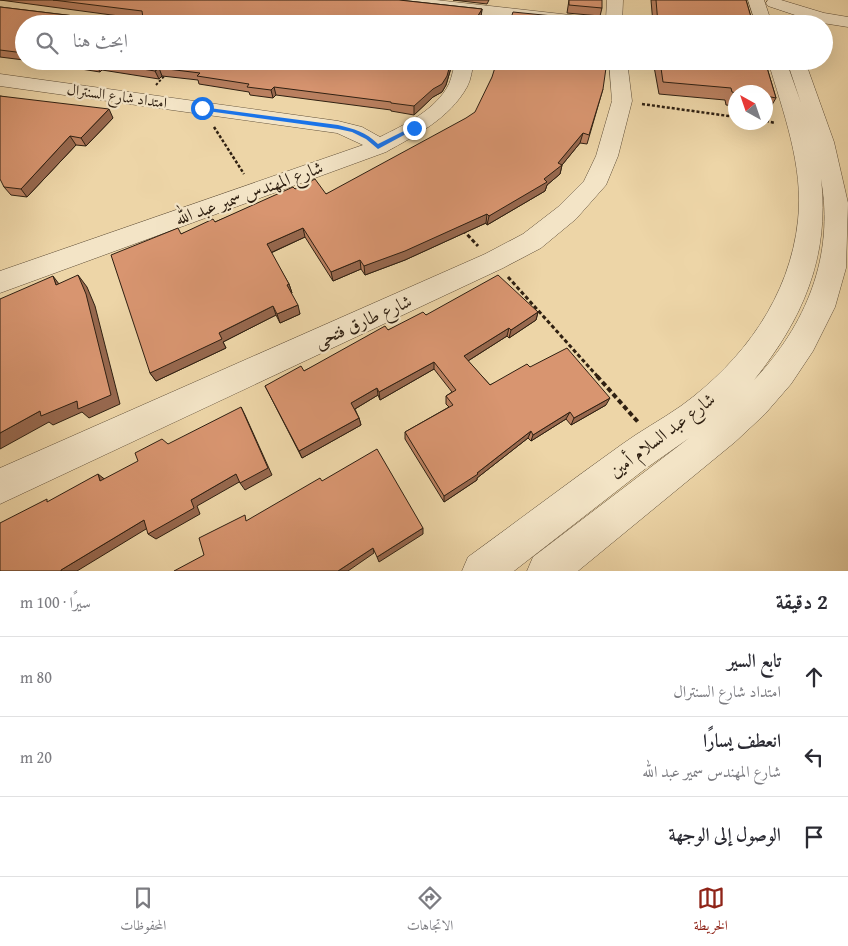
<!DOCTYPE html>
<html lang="ar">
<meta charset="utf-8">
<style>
body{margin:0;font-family:"Gentium Book Plus",Amiri,serif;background:#f7f7f7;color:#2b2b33;direction:rtl}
.compass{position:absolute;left:728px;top:85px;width:45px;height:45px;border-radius:50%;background:#fff;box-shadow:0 5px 20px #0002;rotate:320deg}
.stop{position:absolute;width:15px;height:15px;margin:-11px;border:4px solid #1a73e8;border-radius:50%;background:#fff}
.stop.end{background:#1a73e8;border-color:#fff;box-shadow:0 1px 5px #0008}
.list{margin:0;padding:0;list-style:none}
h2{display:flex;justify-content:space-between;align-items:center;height:65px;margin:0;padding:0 20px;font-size:21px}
h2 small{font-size:16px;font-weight:400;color:#7c7c81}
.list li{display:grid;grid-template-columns:32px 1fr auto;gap:15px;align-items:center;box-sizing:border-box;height:80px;padding:0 20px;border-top:1px solid #e1e1e2}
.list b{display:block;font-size:19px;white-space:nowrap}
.list p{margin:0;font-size:16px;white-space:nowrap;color:#7c7c81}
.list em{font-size:16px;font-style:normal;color:#7c7c81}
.icon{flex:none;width:28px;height:28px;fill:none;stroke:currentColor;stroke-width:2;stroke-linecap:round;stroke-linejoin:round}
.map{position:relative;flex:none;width:848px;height:571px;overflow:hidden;direction:ltr}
.search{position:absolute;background:#fff;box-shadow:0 5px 20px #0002;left:15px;right:15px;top:15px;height:55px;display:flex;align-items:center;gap:12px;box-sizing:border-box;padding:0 18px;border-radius:28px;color:#7c7c81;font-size:19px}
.sheet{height:305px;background:#fff}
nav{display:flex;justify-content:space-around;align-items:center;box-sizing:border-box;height:70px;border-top:1px solid #e1e1e2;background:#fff;font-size:14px;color:#7c7c81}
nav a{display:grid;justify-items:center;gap:2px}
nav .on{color:#8f2418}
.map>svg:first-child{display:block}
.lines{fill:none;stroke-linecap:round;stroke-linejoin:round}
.minor-casing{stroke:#5e4d37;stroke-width:1}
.path-far3{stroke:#2f2012;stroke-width:2;stroke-dasharray:2.5 2;stroke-linecap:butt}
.path-far2{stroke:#2f2012;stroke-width:2.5;stroke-dasharray:3 2;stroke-linecap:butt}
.path-far1{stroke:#2f2012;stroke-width:3;stroke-dasharray:4 2.5;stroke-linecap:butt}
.path{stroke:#2f2012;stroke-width:4;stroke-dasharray:5 3;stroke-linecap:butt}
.minor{fill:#f3e4c6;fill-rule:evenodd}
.wall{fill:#ba8060;stroke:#2f2012}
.shaded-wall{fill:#97684e;stroke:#2f2012}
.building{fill:#d89570;stroke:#2f2012}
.route{fill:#1a73e8}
.labels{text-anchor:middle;stroke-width:4.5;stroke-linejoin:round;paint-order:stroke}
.far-street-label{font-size:15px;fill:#2f2012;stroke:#f3e4c6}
.street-label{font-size:18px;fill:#2f2012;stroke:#f3e4c6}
</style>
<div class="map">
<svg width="848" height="571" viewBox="0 0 848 571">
<rect width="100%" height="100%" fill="#edd5a7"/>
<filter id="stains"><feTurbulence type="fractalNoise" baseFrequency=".004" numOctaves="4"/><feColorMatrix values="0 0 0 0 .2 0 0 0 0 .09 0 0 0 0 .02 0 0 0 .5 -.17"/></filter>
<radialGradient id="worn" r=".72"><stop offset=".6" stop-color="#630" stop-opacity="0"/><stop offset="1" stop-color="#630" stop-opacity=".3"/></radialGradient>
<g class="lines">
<g class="minor-casing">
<path id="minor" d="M385,0H436L606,19L607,0H623L622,24H562L393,5L387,3Z
M748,0H764L772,24H756Z
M768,0H781L824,13L848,17V27L816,22L768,6L766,3Z
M456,61H474C472,70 471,80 467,87C449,119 416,135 386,152L0,293V271L363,145L337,133L0,86V74L338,121L362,127L380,137C404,125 436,110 449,84C452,77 453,69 456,61Z
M609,61H627L632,101L618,156L606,185L576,219L541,248L503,268L0,504V468L485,254L523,234L558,207L584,181L596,156L612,101Z
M768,61H786L801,103L787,61H805L834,142L848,203L846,268L835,307L813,351L791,384L765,414L735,442L578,571H527L533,557L689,438L645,469L514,571H462L468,557C519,520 569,482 621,445C640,431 661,420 681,406C743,361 790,297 798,220C804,167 783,111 768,61ZM821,179C835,256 806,325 754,380C802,320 830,258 821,179Z"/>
</g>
<path class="path-far3" d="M156,85L167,73"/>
<path class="path-far2" d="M642,104L736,117
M766,121L775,123
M214,127L244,174"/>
<path class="path-far1" d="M463,230L478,246
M508,277L598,377"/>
<path class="path" d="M597,376L638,422"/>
<use href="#minor" class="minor"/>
</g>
<path class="wall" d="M0,0H399L482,9L481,17L477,24H24V60L0,57V7L91,18H134Z
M453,0H489L487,4Z
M569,0L602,8L600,16L567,13Z
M651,0H746L753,24H653Z
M30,61H453L446,85L442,92L433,97L414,115L391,111V110L276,95L273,98L250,95L249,92L199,84L198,80L162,76L159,79L102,70L100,72Z
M653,61H765L776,98L769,110L766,109V92H736V106L726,105L725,100L659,94Z
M603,89L587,144L580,143L562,165L560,174L547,185L545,191L487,225L486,223L405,260L365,275L361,269L333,281L305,237L271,253L289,284L292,293L291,294L300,314L280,323L276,315L223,342L226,348L156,381L150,373L181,234L215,222L295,189L326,194Z
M0,96L113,118L86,146L76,145L27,197L11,195L4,187Z
M538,312L536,320L509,338L507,336L468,361L490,385L530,367L606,405L571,425L566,419L531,441L528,438L477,478V480L444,502L405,439V432L449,407L446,404V396L452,392L434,369L380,400L378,395L355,409L359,418L361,425L302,458L265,386L304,371L388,330L426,315Z"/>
<path class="shaded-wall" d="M482,9L481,17L477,24H473Z
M451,61H453L446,85L442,92L433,97L414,115V106Z
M98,62L102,70L100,72L96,64Z
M159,68L162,76L159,79L155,71Z
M274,87L276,95L273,98L271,90Z
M109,109L113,118L86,146L81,138Z
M583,133L580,143L562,165L560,174L547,185L545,191L487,225L489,216L544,179Z
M70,136L76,145L27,197L21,189Z
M487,214L486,223L405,260L365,275L364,266Z
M303,228L305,237L270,253L267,244Z
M360,260L361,269L333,281L331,272Z
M78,275L87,287L95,306L120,404L89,418L82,412L53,425L49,422L0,449V433L40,411L77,401Z
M53,276L62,288L56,285Z
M289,284L292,293L289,294L287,285Z
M298,305L300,314L280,323L277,314Z
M273,306L276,315L223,342L226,348L156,381L150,373L219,333Z
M538,312L536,320L509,338L511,330Z
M509,328L507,336L463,364L464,356Z
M434,362V369L380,400L379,392Z
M377,388L378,395L353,410L351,403Z
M610,398L606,405L571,425L574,418Z
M241,407L245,415L272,475L245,490L240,483Z
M570,412L566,419L531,441L533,435Z
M359,418L361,425L302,458L299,451Z
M531,431L528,438L477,478V480L444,502V496L477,473Z
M98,474L107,481H100Z
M236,474L241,481L197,506L200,514L156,539L148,534L191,500Z
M144,520L151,526L77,571H61V570Z
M423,528V534L379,562L377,557Z
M373,548L374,553L348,571H338Z"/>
<path class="building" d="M53,0H399L482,9L473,24H24V53L0,50V7L91,18H143L142,11Z
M569,0H602V8L569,5Z
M656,0H746L753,24H658Z
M513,12L563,17H603L604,24H509Z
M80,61H451L447,76L442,84L433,89L414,106L391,103V102L274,87L271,90L247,87L249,84L197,76L200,73L159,68L155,71L98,62L96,64Z
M497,61H607L603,89L589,135L583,133L558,163L562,165L544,179L547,182L489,216L487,214L405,251L364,266L360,260L331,272L303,228L267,244L289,284L287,285L298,305L277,314L273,306L219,333L222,339L150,373L111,255L178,228L181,234L213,219L215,222L293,187L295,189L315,179L326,194L466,118L475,112L492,77Z
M660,61H765L776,98L766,96V92L736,93L732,92L731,88L663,82Z
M0,96L109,109L81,138L70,136L21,189L4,187L0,179Z
M78,275L86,294L111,395L78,409L77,401L41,416L40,411L0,433V299L53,276L56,285Z
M498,275L538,312L511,330L509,328L464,356L490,385L527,364L530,367L567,348L610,398L574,418L570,412L533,435L531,431L477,473L478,474L444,496L405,432L453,405L446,396L456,390L434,362L379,392L377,388L351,403L359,418L299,451L265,386L301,366L304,371L385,326L388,330L423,312L426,315Z
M241,407L268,468L240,483L236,474L191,500L194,508L148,534L144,520L61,570V571H0V523L47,499V502L98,474L100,481L138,461L135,453L162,439L168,444Z
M377,449L423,528L377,557L373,548L338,571H174L204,555L199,538L245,515L246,521L320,478L322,481Z"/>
<path class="route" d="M202,107L338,125C354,129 366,132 378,144L412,127L417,128L378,149L366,139L352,132L338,129L200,110Z"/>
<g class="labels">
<g class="far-street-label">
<text transform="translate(117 96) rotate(8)" y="5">امتداد شارع السنترال</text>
</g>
<g class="street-label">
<text transform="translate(249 193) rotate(-20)" y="6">شارع المهندس سمير عبد الله</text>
<text transform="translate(363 321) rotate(-24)" y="6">شارع طارق فتحى</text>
<text transform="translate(662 435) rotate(-37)" y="6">شارع عبد السلام أمين</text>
</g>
</g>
<rect width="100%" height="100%" filter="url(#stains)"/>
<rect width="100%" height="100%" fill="url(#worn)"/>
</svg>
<svg class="compass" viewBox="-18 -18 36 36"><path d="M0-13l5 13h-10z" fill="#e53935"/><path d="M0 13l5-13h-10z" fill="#7c7c81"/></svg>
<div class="stop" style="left:202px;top:108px"></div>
<div class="stop end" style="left:414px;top:128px"></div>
<div class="search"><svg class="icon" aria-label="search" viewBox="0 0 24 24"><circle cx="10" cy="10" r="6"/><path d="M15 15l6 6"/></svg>ابحث هنا</div>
</div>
<section class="sheet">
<h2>2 دقيقة<small>سيرًا · 100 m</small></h2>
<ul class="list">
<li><svg class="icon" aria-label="ahead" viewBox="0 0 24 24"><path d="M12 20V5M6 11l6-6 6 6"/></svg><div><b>تابع السير</b><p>امتداد شارع السنترال</p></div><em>80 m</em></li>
<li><svg class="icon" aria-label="left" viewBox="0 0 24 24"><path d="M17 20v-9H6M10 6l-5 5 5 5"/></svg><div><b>انعطف يسارًا</b><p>شارع المهندس سمير عبد الله</p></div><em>20 m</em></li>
<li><svg class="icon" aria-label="arrive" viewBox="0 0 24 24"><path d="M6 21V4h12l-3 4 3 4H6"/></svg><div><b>الوصول إلى الوجهة</b></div></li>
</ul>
</section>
<nav>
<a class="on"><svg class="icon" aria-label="map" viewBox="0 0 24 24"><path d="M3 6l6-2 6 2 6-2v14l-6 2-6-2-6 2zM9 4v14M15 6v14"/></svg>الخريطة</a>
<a><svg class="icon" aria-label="directions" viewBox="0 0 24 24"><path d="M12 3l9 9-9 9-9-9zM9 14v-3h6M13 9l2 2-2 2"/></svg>الاتجاهات</a>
<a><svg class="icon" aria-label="saved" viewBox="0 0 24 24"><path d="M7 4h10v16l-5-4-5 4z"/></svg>المحفوظات</a>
</nav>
